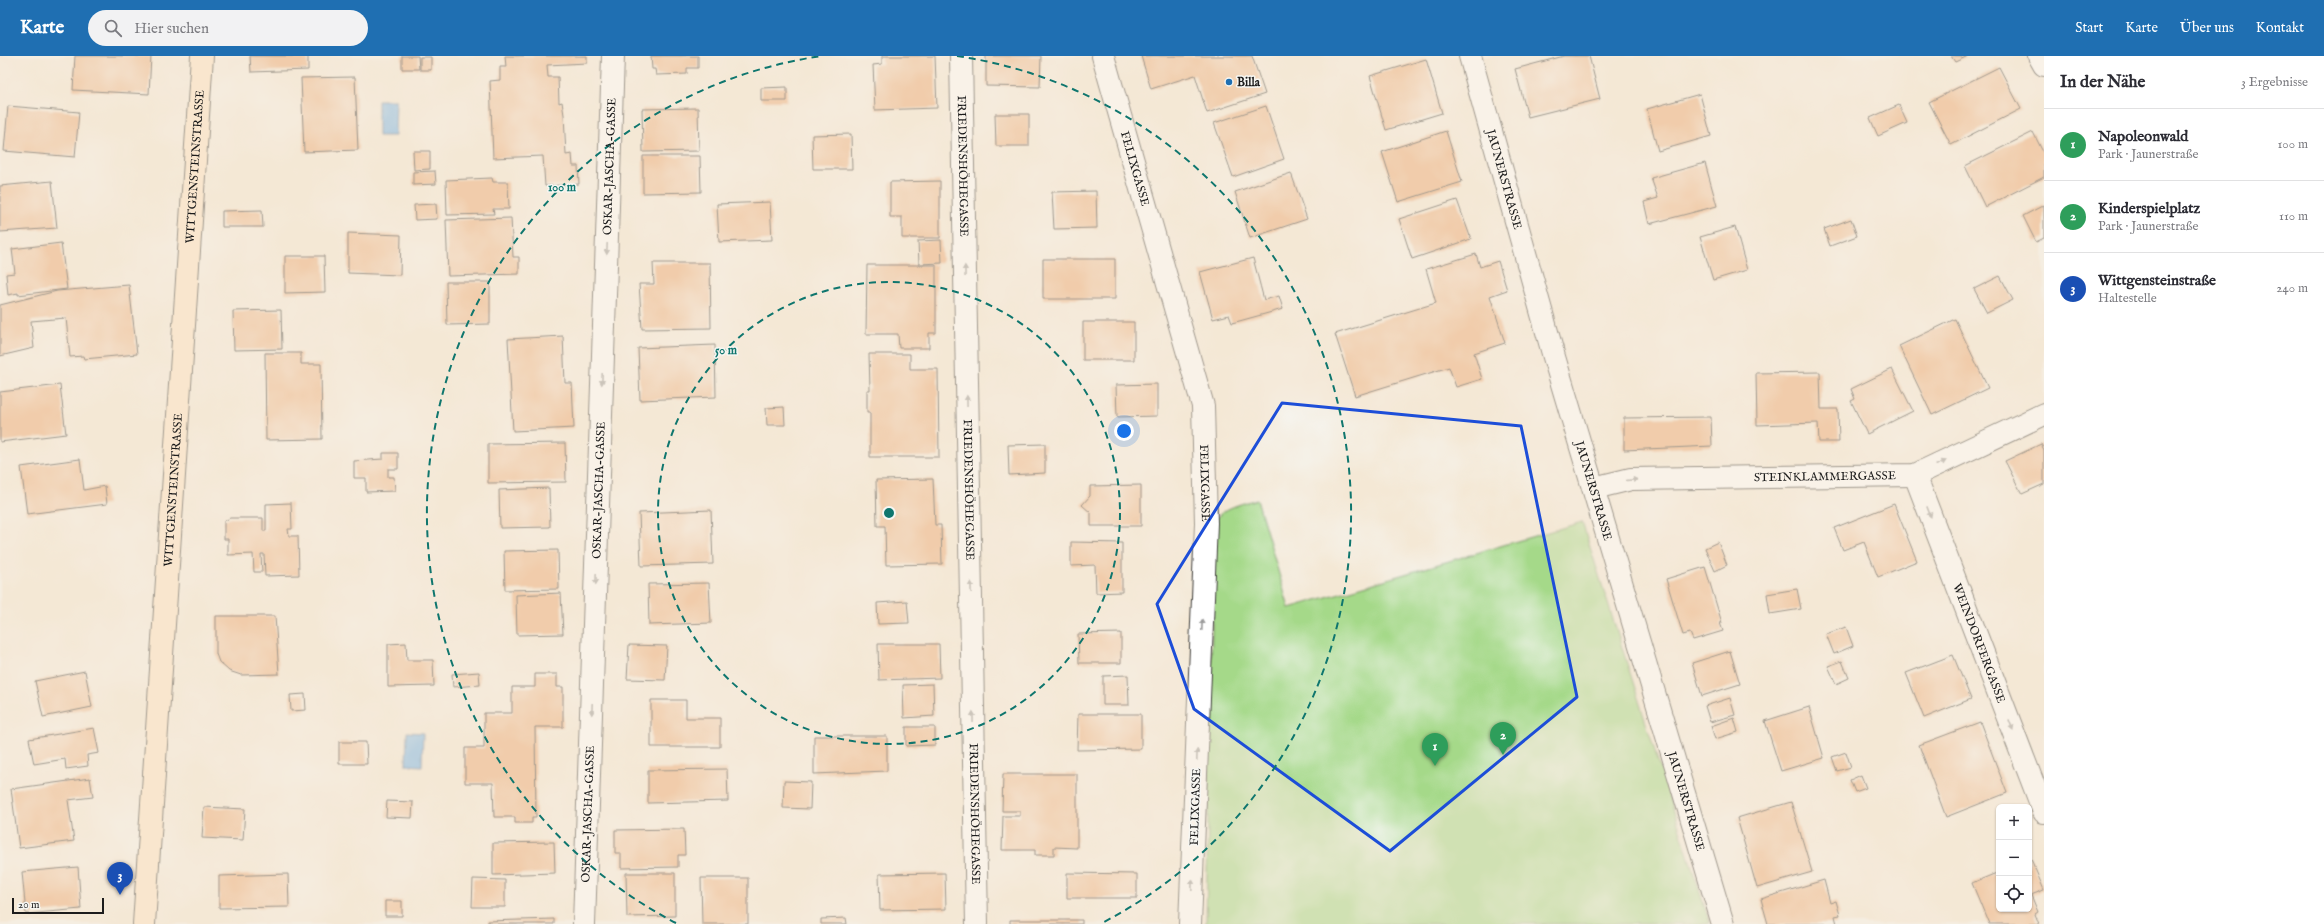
<!DOCTYPE html>
<html lang="de">
<meta charset="utf-8">
<style>
body{margin:0;font-family:"IM FELL English",serif;background:#f2f2f3;color:#2b2b33}
.controls{position:absolute;right:12px;bottom:12px;display:grid;overflow:hidden;border-radius:6px;box-shadow:0 1px 3px #0004}
.controls button{width:36px;height:36px;display:grid;place-items:center;padding:0;border:0;border-bottom:1px solid #e1e1e2;background:#fff;color:#2b2b33;font:20px sans-serif}
.scale{position:absolute;left:12px;bottom:10px;width:92px;box-sizing:border-box;padding-left:4px;border:2px solid #1c1c1c;border-top:0;font-size:11px;line-height:14px;white-space:nowrap;color:#1c1c1c;-webkit-text-stroke:3px #f6f6f2;paint-order:stroke}
.you{position:absolute;left:1124px;top:375px;width:14px;height:14px;margin:-10px;border:3px solid #fff;border-radius:50%;background:#1a73e8;box-shadow:0 0 0 6px #1a73e833}
.badge{display:grid;place-items:center;width:26px;height:26px;border-radius:50%;background:#1f6fb2;color:#fff;font-size:13px;font-weight:700}
.pin{position:absolute;translate:-50% -33px;filter:drop-shadow(0 1px 2px #0008)}
.pin::after{content:'';position:absolute;top:21px;width:14px;height:12px;background:inherit;clip-path:polygon(0 0,100% 0,50% 100%)}
.list{margin:0;padding:0;list-style:none}
h2{display:flex;justify-content:space-between;align-items:center;height:52px;margin:0;padding:0 16px;font-size:17px}
h2 small{font-size:13px;font-weight:400;color:#7c7c81}
.list li{display:grid;grid-template-columns:26px 1fr auto;gap:12px;align-items:center;box-sizing:border-box;height:72px;padding:0 16px;border-top:1px solid #e1e1e2}
.list b{display:block;font-size:15px;white-space:nowrap}
.list p{margin:0;font-size:13px;white-space:nowrap;color:#7c7c81}
.list em{font-size:13px;font-style:normal;color:#7c7c81}
.icon{flex:none;width:22px;height:22px;fill:none;stroke:currentColor;stroke-width:2;stroke-linecap:round;stroke-linejoin:round}
.map{position:relative;flex:none;width:2044px;height:868px;overflow:hidden}
header{display:flex;align-items:center;gap:24px;box-sizing:border-box;height:56px;padding:0 20px;background:#1f6fb2;color:#fff}
header strong{font-size:19px}
nav{display:flex;gap:22px;margin-inline-start:auto;font-size:14px}
.search{width:280px;height:36px;background:#f2f2f3;display:flex;align-items:center;gap:10px;box-sizing:border-box;padding:0 14px;border-radius:22px;color:#7c7c81;font-size:15px}
main{display:flex}
aside{flex:1;background:#fff}
.map>svg:first-child{display:block}
.green{fill:#a5d989;stroke:#607a52}
.water{fill:#75b4e8;stroke:#486882}
.building{fill:#edac78}
.lines{fill:none;stroke-linecap:round;stroke-linejoin:round}
.street-casing{stroke:#3c3b38;stroke-width:24}
.secondary-casing{stroke:#3c3b38;stroke-width:24}
.street{stroke:#fff;stroke-width:22}
.secondary{stroke:#fee5c5;stroke-width:22}
.oneway{fill:#999}
.marked{fill:none;stroke:#1d4ed8;stroke-width:3;stroke-linejoin:round}
.ring{fill:none;stroke:#0f766e;stroke-width:2;stroke-dasharray:7 5}
.poi-dot{fill:#1f6fb2;stroke:#f6f6f2;stroke-width:1.5}
.labels{text-anchor:middle;stroke-width:3;stroke-linejoin:round;paint-order:stroke}
.poi-label{font-size:12px;font-weight:bold;fill:#1c1c1c;stroke:#f6f6f2;text-anchor:start}
.street-label{font-size:12px;fill:#1c1c1c;stroke:#f6f6f2}
.centre{fill:#0f766e;stroke:#f6f6f2;stroke-width:2}
.ring-label{font-size:12px;text-anchor:middle;font-weight:bold;fill:#0f766e;stroke:#f6f6f2;stroke-width:3;stroke-linejoin:round;paint-order:stroke}
</style>
<header>
<strong>Karte</strong>
<div class="search"><svg class="icon" aria-label="search" viewBox="0 0 24 24"><circle cx="10" cy="10" r="6"/><path d="M15 15l6 6"/></svg>Hier suchen</div>
<nav><a>Start</a><a>Karte</a><a>Über uns</a><a>Kontakt</a></nav>
</header>
<main>
<div class="map">
<svg width="2044" height="868" viewBox="0 0 2044 868">
<rect width="100%" height="100%" fill="#f6f6f2"/>
<filter id="ink" filterUnits="userSpaceOnUse"><feTurbulence type="fractalNoise" baseFrequency=".025" numOctaves="2"/><feDisplacementMap in="SourceGraphic" scale="8" xChannelSelector="R" yChannelSelector="G"/><feConvolveMatrix kernelMatrix="1 2 1 2 8 2 1 2 1" color-interpolation-filters="sRGB"/></filter>
<filter id="wash" filterUnits="userSpaceOnUse"><feTurbulence type="fractalNoise" baseFrequency=".012" numOctaves="4" result="noise"/><feDisplacementMap in="SourceGraphic" scale="16" xChannelSelector="R" yChannelSelector="G"/><feGaussianBlur stdDeviation="0.9" result="paint"/><feColorMatrix in="noise" values="0 0 0 0 0 0 0 0 0 0 0 0 0 0 0 0 0 1.4 0 .05"/><feComposite in="paint" operator="in"/></filter>
<g filter="url(#wash)">
<rect width="100%" height="100%" fill="#f4e8d5"/>
<path class="green" d="M1257,443L1289,552L1582,466L1710,868H1206L1214,465C1223,451 1242,448 1257,443Z"/>
<path class="water" d="M378,44H396L395,80H378Z
M407,676L423,677L422,710L406,709Z"/>
<g id="blocks">
<path class="building" d="M75,0H151L149,38L73,34Z
M250,0H308V14L251,16Z
M402,0H418L419,13H402Z
M505,0H587V7L547,9L548,21H558L559,47L562,46L564,59L566,99L572,98L573,110H578L579,128L545,130L543,100L493,102L490,25L500,24V11H506Z
M651,0H698V12H687V18L656,19L655,13H652Z
M882,0H935L937,52L875,54L873,9L882,8Z
M986,0H1041L1040,31L986,30Z
M1141,0H1252L1265,38L1207,57L1195,19L1151,33Z
M1564,0H1589L1600,43L1528,61L1515,13Z
M1951,0H1968L1955,6Z
M420,1H431V14H420Z
M1426,3L1442,57L1386,74L1370,20Z
M1999,11L2021,53L1951,89L1929,46Z
M355,21L358,94L304,96L301,22Z
M787,31V45H761V32Z
M1700,38L1711,80L1658,95L1647,53Z
M1899,49L1907,67L1878,80L1870,62Z
M8,50L79,56L75,101L4,95Z
M1266,50L1284,103L1233,121L1214,67Z
M698,52L699,95L643,96L642,53Z
M995,58H1029V90H996Z
M1446,75L1462,126L1398,146L1382,96Z
M2033,76L2044,98V121L1985,151L1965,110Z
M851,78L852,113H813L812,79Z
M413,95H430V113L414,114Z
M643,100H700L701,136L643,137Z
M1705,107L1717,150L1649,168L1644,146L1658,142L1651,122Z
M435,115L436,128L413,129V116Z
M1291,117L1307,163L1250,182L1235,136Z
M492,122L493,126H508L509,153H493L494,158L447,159L446,124Z
M52,125L57,172L0,176V130Z
M940,125V182H902V161H890V126Z
M1096,135L1097,172L1054,173L1052,136Z
M1457,144L1471,183L1412,203L1399,163Z
M770,146L772,184L719,186L717,148Z
M436,148L437,163L415,164L414,149Z
M2044,149V182L2036,186L2023,160Z
M262,154L263,171H222V155Z
M511,162L513,201H519V218L448,220L446,164Z
M1851,163L1857,180L1830,190L1824,173Z
M1735,171L1747,214L1713,224L1700,181Z
M348,177L401,179L400,219L348,217Z
M941,184L942,207L919,208L918,185Z
M61,187L67,233L18,239V237L8,239L6,218L15,217L12,193Z
M1476,198L1480,211L1498,205L1507,234L1490,240L1505,287L1474,297L1482,323L1456,331L1449,311L1355,340L1335,278L1436,247L1426,213Z
M285,200H324L325,236L285,237Z
M1253,202L1264,244L1279,240L1283,253L1232,267L1229,259L1213,263L1200,216Z
M1043,203H1115V243H1043Z
M653,207H710L711,272L642,273L639,228H654Z
M867,209H936V277H929V292H899L898,278H866Z
M2000,220L2013,244L1987,257L1974,233Z
M446,226H490V268L447,269Z
M129,229L137,298L84,303L83,300L70,301L66,262L31,265L34,292L0,300V249L57,235Z
M281,254L282,293L234,294L233,255Z
M1955,263L1988,332L1932,359L1899,290Z
M1083,266H1134V304H1083Z
M563,280L565,327H572L574,372L513,375L508,283Z
M715,289L716,341L640,344L638,292Z
M265,297H301V308H321L322,383L266,384Z
M869,298H910V313H938L939,401H870V356H867V334H870Z
M1892,313L1913,355L1867,378L1851,345L1855,343L1851,333Z
M1820,316L1821,353H1838L1839,386H1819L1818,367L1757,369L1756,317Z
M1157,328V360L1117,361L1116,329Z
M60,329L66,378L0,386V336Z
M784,351L785,369H767L766,352Z
M1711,361L1712,390L1624,394V362Z
M565,387L566,426L488,427V388Z
M1045,388V417L1009,419L1008,389Z
M2041,388L2044,394V428L2022,438L2005,405Z
M383,397H398V413H388V421H394L395,435L366,436V422H354V405L383,403Z
M80,403L84,434L105,430L107,448L27,458L21,411Z
M933,423L935,469H941L942,508L886,509L885,470H877L876,424Z
M1141,429V470H1091V457L1082,449L1090,440V430Z
M549,432L550,471L500,472L499,434Z
M291,447L292,473H288L289,480H298L299,519L265,520L264,498H261L262,516H254L253,498L228,499V483H224V465L230,462H263V475H266V448Z
M1894,448L1917,505L1878,521L1864,486L1843,494L1834,472Z
M711,454L713,508L641,510L639,457Z
M1071,486L1122,487V536L1096,537L1095,509L1071,510Z
M1718,486L1727,509L1715,515L1705,492Z
M558,494L559,533L505,534L504,495Z
M1705,511L1722,567H1720L1723,575L1693,584L1690,577L1683,579L1666,523Z
M709,527L711,567L649,569L648,528Z
M1797,533L1801,553L1770,558L1767,538Z
M561,537L563,578L517,579L516,539Z
M907,545L909,567L878,568L877,547Z
M216,560H275L279,618L241,619L229,615L219,606L216,598Z
M1846,571L1853,590L1834,598L1826,578Z
M1121,577V607H1079L1078,578Z
M406,587L407,604H433L434,630L388,631V588Z
M878,588H939L940,622L879,624Z
M629,589L667,590L665,624L627,623Z
M1730,595L1740,628L1702,640L1692,607Z
M1953,599L1971,643L1924,662L1906,617Z
M1842,605L1849,622L1836,628L1828,610Z
M85,615L92,651L43,661L35,625Z
M479,616L480,629L453,631L452,618Z
M535,618H557V631H563V671H535L536,761H532V767H515V761H494L493,727H465V692H484V657H512V631H535Z
M1128,619L1129,649H1103V620Z
M933,628L934,660L904,662L903,629Z
M305,638L306,654L291,655L290,639Z
M1730,642L1735,659L1710,666L1705,650Z
M651,644H686V662H720V691H651Z
M1809,651L1824,702L1781,715L1765,665Z
M1078,658H1141V693L1077,694Z
M1734,662L1738,676L1715,683L1711,670Z
M1980,666L2007,737L1946,761L1919,689Z
M906,671H935V689L906,690Z
M94,672L99,697L87,699L88,710L66,713L65,703L34,708L29,683Z
M814,680H887V715L814,718Z
M339,686H366L367,708H339Z
M1846,696L1851,711L1837,715L1832,701Z
M727,713L728,745L648,747V714Z
M1003,718H1077V792L1054,791V799H1035V794H1002L1003,760H1020V755H1002Z
M1861,719L1866,732L1855,736L1850,724Z
M90,722L93,741L68,744L74,785L19,792L11,733Z
M784,725L811,726L810,753L783,752Z
M387,745L413,746L412,762L386,761Z
M1791,746L1812,816L1757,832L1737,762Z
M204,751L245,753L243,784L202,782Z
M684,773L685,799H678V811L621,812V797H615V774Z
M554,786L555,817L493,819V787Z
M2031,803L2044,834L2031,839L2038,856L2035,858L2039,868H1989L1972,827L1999,816V853H2029V804Z
M78,811L81,853L26,858L22,816Z
M626,817H675V860L627,861Z
M945,817L946,853L880,854L879,818Z
M1067,817L1137,818V842H1067Z
M288,818L289,851L219,852V820Z
M701,822H748V868H702Z
M473,823L505,824V851H472Z
M1824,824L1830,847L1836,845L1840,859L1835,860L1837,868H1768L1761,843Z
M385,845H402V860H385Z
M846,862L847,868H821V863Z
M554,863V868H488V865Z
M1010,864H1082V868H1010Z"/>
</g>
</g>
<g filter="url(#ink)">
<use href="#blocks" fill-opacity="0" stroke="#3c3b38" stroke-width="1"/>
<g class="lines">
<g class="street-casing">
<g id="street">
<path id="s1" d="M961,0L977,868"/>
<path id="s2" d="M1103,0L1203,350L1206,467L1190,868"/>
<path id="s3" d="M1470,0L1554,301L1723,868"/>
<path d="M2039,0L2044,9"/>
<path id="s4" d="M1915,419L2044,756"/>
<path id="s5" d="M1594,432L1631,423L1915,419L2044,358"/>
<path id="s6" d="M584,868L613,0"/>
</g>
</g>
<g class="secondary-casing">
<g id="secondary">
<path id="s7" d="M144,868L202,0"/>
</g>
</g>
<use href="#street" class="street"/>
<use href="#secondary" class="secondary"/>
</g>
<defs><path id="oneway-solid" d="M-6-.8H1V-3.2L6.5 0L1 3.2V.8H-6Z"/></defs>
<g class="oneway">
<use href="#oneway-solid" transform="translate(607 193) rotate(92)"/>
<use href="#oneway-solid" transform="translate(965 215) rotate(-91)"/>
<use href="#oneway-solid" transform="translate(602 323) rotate(92)"/>
<use href="#oneway-solid" transform="translate(967 345) rotate(-91)"/>
<use href="#oneway-solid" transform="translate(1941 407) rotate(-25)"/>
<use href="#oneway-solid" transform="translate(1632 424) rotate(-5)"/>
<use href="#oneway-solid" transform="translate(1929 456) rotate(69)"/>
<use href="#oneway-solid" transform="translate(596 523) rotate(92)"/>
<use href="#oneway-solid" transform="translate(971 531) rotate(-91)"/>
<use href="#oneway-solid" transform="translate(1202 569) rotate(-88)"/>
<use href="#oneway-solid" transform="translate(592 653) rotate(92)"/>
<use href="#oneway-solid" transform="translate(973 661) rotate(-91)"/>
<use href="#oneway-solid" transform="translate(2011 669) rotate(69)"/>
<use href="#oneway-solid" transform="translate(1197 699) rotate(-88)"/>
<use href="#oneway-solid" transform="translate(1192 829) rotate(-88)"/>
</g>
</g>
<path d="M0 0H2044V868H0ZM1282,347L1521,370L1577,641L1390,795L1194,653L1157,548Z" fill="#f4e8d5" fill-opacity=".55" fill-rule="evenodd"/>
<path class="marked" d="M1282,347L1521,370L1577,641L1390,795L1194,653L1157,548Z"/>
<g class="ring">
<circle cx="889" cy="457" r="231"/>
<path d="M676 867A462 462 0 0 1 821 0M957 0A462 462 0 0 1 1102 867"/>
</g>
<circle class="poi-dot" cx="1229" cy="26" r="4"/>
<g class="labels">
<g class="poi-label">
<text x="1237" y="30">Billa</text>
</g>
<g class="street-label">
<text dy="4" stroke="none"><textPath href="#s6" startOffset="758">OSKAR-JASCHA-GASSE</textPath></text>
<text dy="4" stroke="none"><textPath href="#s1" startOffset="110">FRIEDENSHÖHEGASSE</textPath></text>
<text dy="4" stroke="none"><textPath href="#s7" startOffset="759">WITTGENSTEINSTRASSE</textPath></text>
<text dy="4" stroke="none"><textPath href="#s2" startOffset="117">FELIXGASSE</textPath></text>
<text dy="4" stroke="none"><textPath href="#s3" startOffset="128">JAUNERSTRASSE</textPath></text>
<text dy="4" stroke="none"><textPath href="#s5" startOffset="232">STEINKLAMMERGASSE</textPath></text>
<text dy="4" stroke="none"><textPath href="#s2" startOffset="441">FELIXGASSE</textPath></text>
<text dy="4" stroke="none"><textPath href="#s7" startOffset="435">WITTGENSTEINSTRASSE</textPath></text>
<text dy="4" stroke="none"><textPath href="#s6" startOffset="434">OSKAR-JASCHA-GASSE</textPath></text>
<text dy="4" stroke="none"><textPath href="#s1" startOffset="434">FRIEDENSHÖHEGASSE</textPath></text>
<text dy="4" stroke="none"><textPath href="#s3" startOffset="452">JAUNERSTRASSE</textPath></text>
<text dy="4" stroke="none"><textPath href="#s4" startOffset="180">WEINDORFERGASSE</textPath></text>
<text dy="4" stroke="none"><textPath href="#s3" startOffset="776">JAUNERSTRASSE</textPath></text>
<text transform="translate(1195 751) rotate(-88)" y="4">FELIXGASSE</text>
<text dy="4" stroke="none"><textPath href="#s6" startOffset="110">OSKAR-JASCHA-GASSE</textPath></text>
<text dy="4" stroke="none"><textPath href="#s1" startOffset="758">FRIEDENSHÖHEGASSE</textPath></text>
</g>
</g>
<circle cx="889" cy="457" r="6" class="centre"/>
<g class="ring-label">
<text x="562" y="135">100 m</text>
<text x="726" y="298">50 m</text>
</g>
</svg>
<div class="controls">
<button>+</button>
<button>−</button>
<button><svg class="icon" aria-label="locate" viewBox="0 0 24 24"><circle cx="12" cy="12" r="6"/><path d="M12 2v4M12 18v4M2 12h4M18 12h4"/></svg></button>
</div>
<div class="scale">20 m</div>
<div class="you"></div>
<div class="pin badge" style="left:1435px;top:710px;background:#2e9e5b">1</div>
<div class="pin badge" style="left:1503px;top:699px;background:#2e9e5b">2</div>
<div class="pin badge" style="left:120px;top:839px;background:#1a4fb4">3</div>
</div>
<aside>
<h2>In der Nähe<small>3 Ergebnisse</small></h2>
<ul class="list">
<li><span class="badge" style="background:#2e9e5b">1</span><div><b>Napoleonwald</b><p>Park · Jaunerstraße</p></div><em>100 m</em></li>
<li><span class="badge" style="background:#2e9e5b">2</span><div><b>Kinderspielplatz</b><p>Park · Jaunerstraße</p></div><em>110 m</em></li>
<li><span class="badge" style="background:#1a4fb4">3</span><div><b>Wittgensteinstraße</b><p>Haltestelle</p></div><em>240 m</em></li>
</ul>
</aside>
</main>
